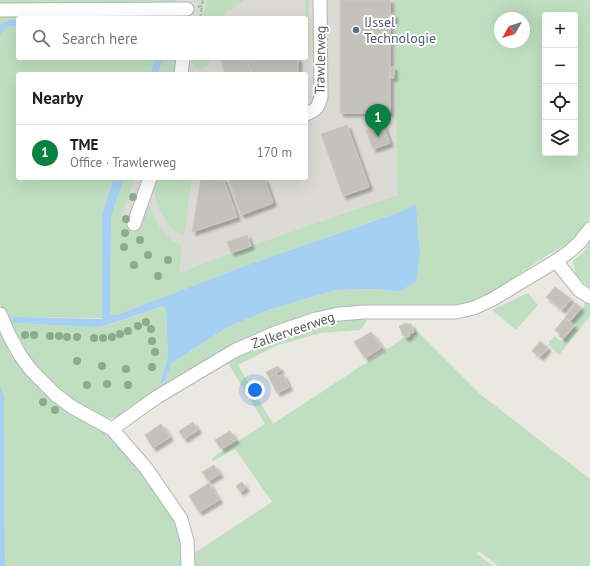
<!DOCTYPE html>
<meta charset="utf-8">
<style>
body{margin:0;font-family:"PT Sans",sans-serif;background:#f6f6f6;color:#202124}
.controls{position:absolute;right:12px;top:12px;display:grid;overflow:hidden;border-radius:4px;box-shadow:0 4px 16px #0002}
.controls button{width:36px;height:36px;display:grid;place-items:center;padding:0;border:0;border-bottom:1px solid #e0e0e0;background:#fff;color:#202124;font:20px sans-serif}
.compass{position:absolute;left:494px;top:12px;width:36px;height:36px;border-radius:50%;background:#fff;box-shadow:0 4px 16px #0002;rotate:231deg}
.you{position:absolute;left:255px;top:390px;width:14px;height:14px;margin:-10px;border:3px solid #fff;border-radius:50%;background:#1a73e8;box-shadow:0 0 0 6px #1a73e833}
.badge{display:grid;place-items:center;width:26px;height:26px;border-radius:50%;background:#0b8043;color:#fff;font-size:13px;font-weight:700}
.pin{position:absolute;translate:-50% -33px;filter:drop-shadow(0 1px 2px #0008)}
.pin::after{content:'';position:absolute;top:21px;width:14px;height:12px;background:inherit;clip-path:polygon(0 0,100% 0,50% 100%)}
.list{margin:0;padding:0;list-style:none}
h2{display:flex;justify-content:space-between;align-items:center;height:52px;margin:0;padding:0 16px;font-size:17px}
h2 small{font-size:13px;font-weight:400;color:#757577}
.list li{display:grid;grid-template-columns:26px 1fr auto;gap:12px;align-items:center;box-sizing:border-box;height:56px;padding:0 16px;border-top:1px solid #e0e0e0}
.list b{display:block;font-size:15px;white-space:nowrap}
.list p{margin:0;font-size:13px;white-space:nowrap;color:#757577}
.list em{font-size:13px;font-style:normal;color:#757577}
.icon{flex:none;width:22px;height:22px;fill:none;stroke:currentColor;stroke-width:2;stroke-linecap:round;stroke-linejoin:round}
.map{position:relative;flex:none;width:590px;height:566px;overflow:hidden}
.search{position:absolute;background:#fff;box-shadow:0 4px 16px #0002;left:16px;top:16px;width:292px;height:44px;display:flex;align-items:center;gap:10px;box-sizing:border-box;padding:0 14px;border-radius:4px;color:#757577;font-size:15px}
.panel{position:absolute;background:#fff;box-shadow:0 4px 16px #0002;left:16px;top:72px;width:292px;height:108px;border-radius:4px}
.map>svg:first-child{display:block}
.industrial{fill:#dbdad4;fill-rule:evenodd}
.green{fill:#bfdfc0;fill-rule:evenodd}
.water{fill:#a6cff4}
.building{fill:#c5c2bd;stroke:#cecabf;filter:url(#shadow)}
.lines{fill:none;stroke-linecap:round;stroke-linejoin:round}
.street-casing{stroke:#b3b5b9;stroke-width:15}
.path{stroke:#99bfa6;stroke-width:2;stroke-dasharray:4 2;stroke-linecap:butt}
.street{stroke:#fff;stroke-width:13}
.tree{fill:#8aac89}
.service-dot{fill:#5c6f8a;stroke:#fff;stroke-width:1.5}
.labels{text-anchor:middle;stroke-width:4;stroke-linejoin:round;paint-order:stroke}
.service-label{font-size:14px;fill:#4e5e75;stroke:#fff;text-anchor:start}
.street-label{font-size:14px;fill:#595b5f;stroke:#fff}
</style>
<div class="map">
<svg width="590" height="566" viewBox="0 0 590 566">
<defs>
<filter id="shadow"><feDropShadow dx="3.5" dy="3.5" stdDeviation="1" flood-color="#0004"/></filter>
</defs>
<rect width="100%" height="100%" fill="#eae8e0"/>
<path class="industrial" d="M0,0H408L411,195L0,334ZM18,18H306V58H18ZM18,74H306V178H18Z"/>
<path class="green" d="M0,0H176L171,3H0Z
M207,0H244L233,9L226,11L223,18H203Z
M305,0H309V50H306V18H298H305Z
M394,0H590V218L570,242L546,256L478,302L455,306L416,305L338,308L278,326L119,418C105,419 100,415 87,409C46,387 15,346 0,302V37C5,27 7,26 18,26V58H156L150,74H18V178H114L102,214V318L14,317L13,323L96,327L108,325L163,306L166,308L168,356L160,381L166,378L172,363L226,328L268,310L336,290L377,289L398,292L420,253L416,204L397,213L239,268L117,315H112L110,312L111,217L124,178H135L121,217L130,220L129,224L140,228L147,206H149C156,223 165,239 182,246L179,273L251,246L398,195ZM545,15H575V153H545ZM500,18H524V42H500Z
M170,15L175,18H18V20H8L0,25V16Z
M163,58H177L175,74H158Z
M192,58H211C210,65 206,68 199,69C194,67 192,63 192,58Z
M157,178H192L184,235C169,231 162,215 157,202C156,198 154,194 154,190C154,186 156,182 157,178Z
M590,240V288L576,275L573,261L585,251Z
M528,293L538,305L516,330L492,310Z
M586,300L590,303V316L559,355L549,345V340L550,341L555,336L562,342L576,325L572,321L584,307Z
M362,316L367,321L360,330L321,333L278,345L238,365L273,424L416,330L480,394L590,479V566H499L478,551L477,554L494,566H194L193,554L272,502L235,449L213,461L212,458L265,424L231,368L226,359L272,338L330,320Z
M0,329L76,416L108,434L126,450L171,512L180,531L186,566H5L4,396L0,385Z"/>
<path class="water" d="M8,20H18V26C7,26 5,27 0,37V25Z
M156,58H163L158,74H150Z
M114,178H124L111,217L110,312L112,315H117L239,268L397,213L416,204L420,253L416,282L398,292L377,289L336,290L268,310L226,328L172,363L166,378L162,383L160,382L168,356L166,308L163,306L107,325L96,327L13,323L11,318L14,317L101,319L102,318V214Z
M0,385L4,396L5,566H0Z"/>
<path class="building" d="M340,0H390V113H340Z
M390,14H394V21H390Z
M220,58H246L252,74H225Z
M246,58H298V74H252Z
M390,67H394V78H390Z
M347,125L369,187L343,196L321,134Z
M383,125L390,143L373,149L366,131Z
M201,178H223L237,217L192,232Z
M228,178H264L273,203L241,215Z
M247,235L251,246L231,253L227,242Z
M555,287L571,299L562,310L546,297Z
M576,303L581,308L570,321L565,317Z
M565,318L574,326L563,339L559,336L560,334L555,330Z
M407,323V324H411L414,332L409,334L410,336L405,338V336H403L399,326Z
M371,332L382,347L365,358L354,342Z
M540,341L548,348L540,357L532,351Z
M278,366L281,370L276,373L278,377L283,374L289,387L277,393L266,372Z
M193,422L198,430L184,439L179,431Z
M161,424L170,437L153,448L145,435Z
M230,431L236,440L221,449L215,440Z
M214,465L220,474L208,481L202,472Z
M242,482L246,488L240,492L236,486Z
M209,483L219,500L199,512L189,496Z"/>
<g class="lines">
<g class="street-casing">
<path id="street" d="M0,10L187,9
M181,74L183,58
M306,114C317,110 318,107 321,97L320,0
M134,224L150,178
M556,261L579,290L590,297
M0,314L9,335L20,355L31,370L56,395L72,407L112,429L146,468L181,519L187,541L188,566
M112,429L157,397L234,351L275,333L316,319L339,314L364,312H456L474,308L493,299L556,261L569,252L579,243L590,229"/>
</g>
<path class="path" d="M198,7L202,6L203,0
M200,18L202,6"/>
<use href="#street" class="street"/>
</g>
<g class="tree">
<circle cx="133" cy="197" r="4"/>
<circle cx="126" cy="219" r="4"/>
<circle cx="125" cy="233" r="4"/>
<circle cx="140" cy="240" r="4"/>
<circle cx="124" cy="247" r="4"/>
<circle cx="148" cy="255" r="4"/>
<circle cx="168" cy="260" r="4"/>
<circle cx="134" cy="265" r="4"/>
<circle cx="158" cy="276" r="4"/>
<circle cx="146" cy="322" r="4"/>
<circle cx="138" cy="326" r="4"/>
<circle cx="151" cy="329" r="4"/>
<circle cx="128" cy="331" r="4"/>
<circle cx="120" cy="334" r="4"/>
<circle cx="25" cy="335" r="4"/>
<circle cx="34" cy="335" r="4"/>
<circle cx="50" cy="336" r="4"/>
<circle cx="59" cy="336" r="4"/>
<circle cx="67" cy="337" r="4"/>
<circle cx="77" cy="337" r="4"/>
<circle cx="112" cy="337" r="4"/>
<circle cx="94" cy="338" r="4"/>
<circle cx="103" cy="338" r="4"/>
<circle cx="152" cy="341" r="4"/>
<circle cx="155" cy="352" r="4"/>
<circle cx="77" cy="361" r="4"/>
<circle cx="102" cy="366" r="4"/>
<circle cx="152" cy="367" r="4"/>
<circle cx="126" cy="369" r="4"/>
<circle cx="107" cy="384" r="4"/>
<circle cx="87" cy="385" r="4"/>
<circle cx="128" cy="385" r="4"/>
<circle cx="43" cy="402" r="4"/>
<circle cx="55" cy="410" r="4"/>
</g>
<circle class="service-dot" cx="356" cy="30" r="4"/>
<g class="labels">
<g class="service-label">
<text x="364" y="27">IJssel<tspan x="364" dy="16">Technologie</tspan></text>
</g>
<g class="street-label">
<text transform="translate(320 60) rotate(-89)" y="5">Trawlerweg</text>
<text transform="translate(293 330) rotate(-19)" y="5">Zalkerveerweg</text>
</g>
</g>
</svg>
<div class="controls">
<button>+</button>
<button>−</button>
<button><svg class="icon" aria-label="locate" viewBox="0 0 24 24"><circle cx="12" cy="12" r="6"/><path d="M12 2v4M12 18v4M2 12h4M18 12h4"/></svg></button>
<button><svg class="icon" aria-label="layers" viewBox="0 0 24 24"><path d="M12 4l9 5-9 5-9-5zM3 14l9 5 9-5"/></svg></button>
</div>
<svg class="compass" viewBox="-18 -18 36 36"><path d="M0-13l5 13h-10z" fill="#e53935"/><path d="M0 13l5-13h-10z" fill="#757577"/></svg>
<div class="you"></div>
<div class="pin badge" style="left:378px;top:137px">1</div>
<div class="search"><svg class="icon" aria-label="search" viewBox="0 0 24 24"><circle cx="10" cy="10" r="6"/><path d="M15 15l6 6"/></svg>Search here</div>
<section class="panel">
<h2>Nearby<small></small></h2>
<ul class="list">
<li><span class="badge">1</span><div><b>TME</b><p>Office · Trawlerweg</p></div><em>170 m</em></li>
</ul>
</section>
</div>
